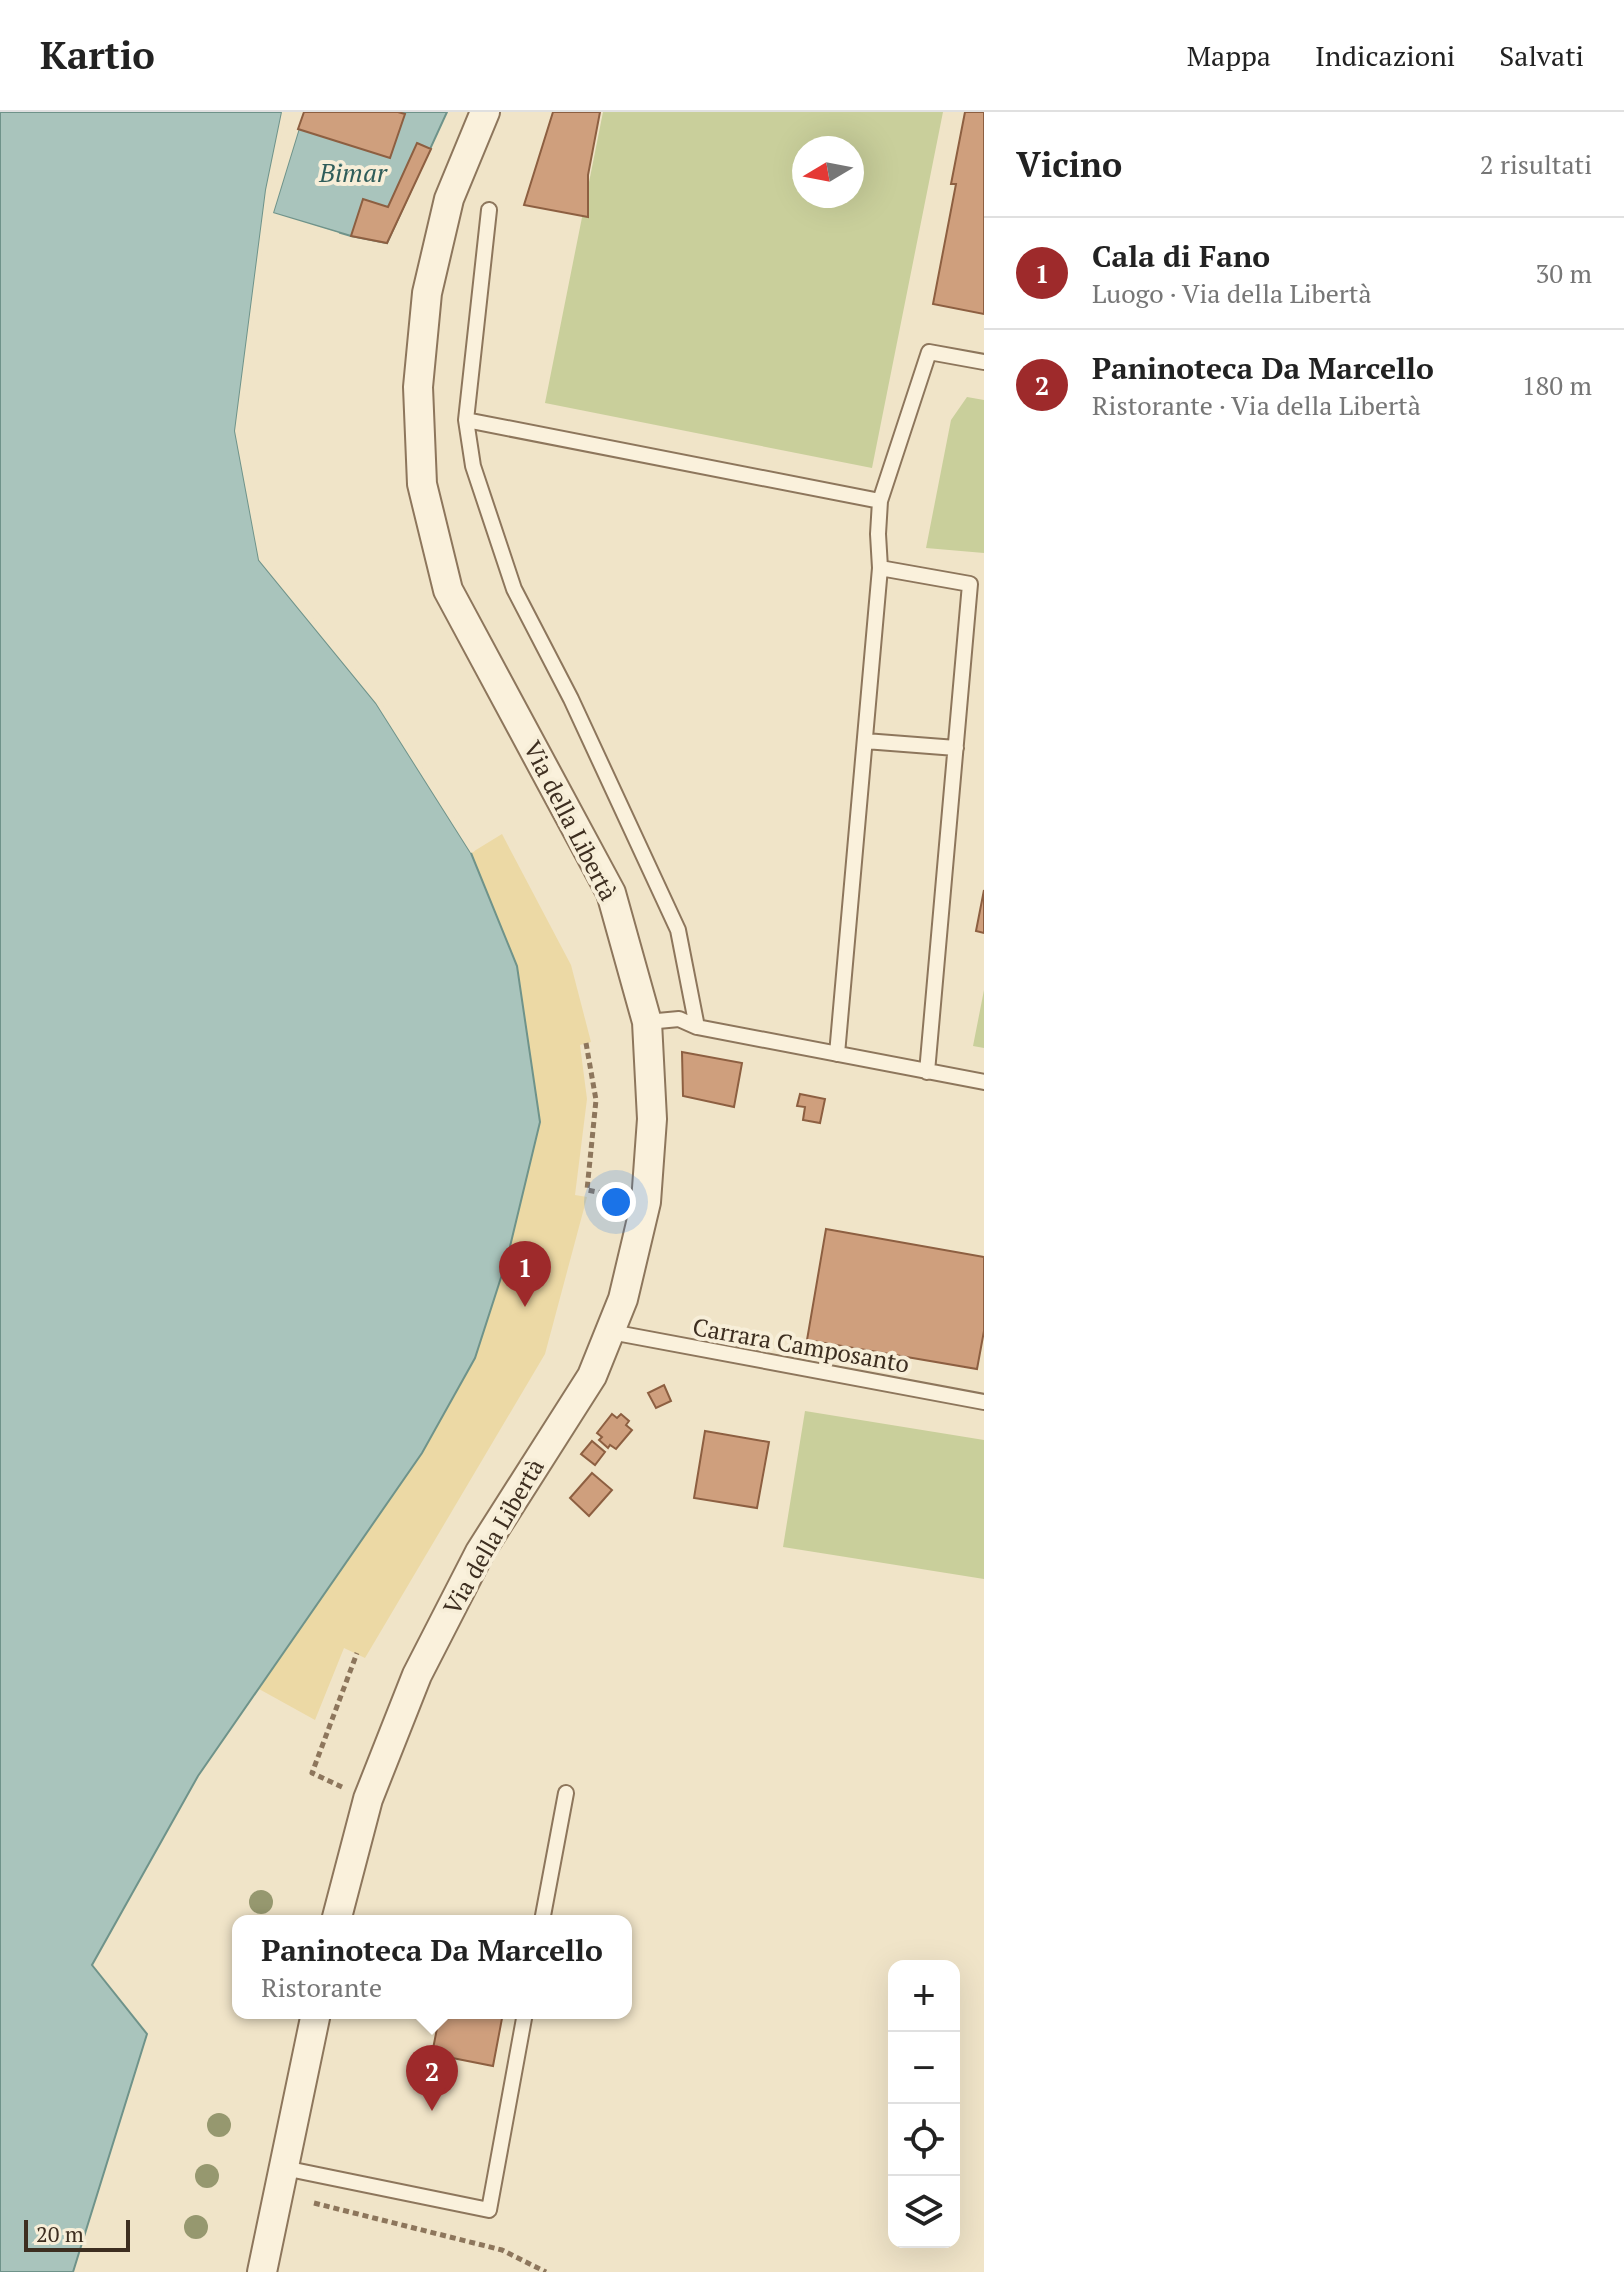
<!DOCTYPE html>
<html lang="it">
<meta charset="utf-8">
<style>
body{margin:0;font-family:"PT Serif",serif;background:#f2f2f2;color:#222}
.controls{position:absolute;right:24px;bottom:24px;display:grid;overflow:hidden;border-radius:16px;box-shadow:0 8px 32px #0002}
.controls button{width:72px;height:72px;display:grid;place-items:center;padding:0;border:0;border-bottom:2px solid #e0e0e0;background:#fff;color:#222;font:40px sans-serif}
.compass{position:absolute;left:792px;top:24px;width:72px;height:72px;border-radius:50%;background:#fff;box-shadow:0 8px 32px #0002;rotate:260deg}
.scale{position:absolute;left:24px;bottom:20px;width:106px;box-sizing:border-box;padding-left:8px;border:4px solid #3d2e20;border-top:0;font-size:22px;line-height:28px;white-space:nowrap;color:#3d2e20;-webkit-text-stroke:6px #f7eed8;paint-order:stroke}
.you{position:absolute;left:616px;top:1090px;width:28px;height:28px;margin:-20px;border:6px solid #fff;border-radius:50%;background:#1a73e8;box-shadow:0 0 0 12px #1a73e833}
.badge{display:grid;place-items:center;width:52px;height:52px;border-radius:50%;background:#9e2a2b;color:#fff;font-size:26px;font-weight:700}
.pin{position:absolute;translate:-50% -66px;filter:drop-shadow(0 2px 4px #0008)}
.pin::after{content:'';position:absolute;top:42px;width:28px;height:24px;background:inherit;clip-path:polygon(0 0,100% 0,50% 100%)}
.popup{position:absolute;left:232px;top:1803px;width:400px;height:104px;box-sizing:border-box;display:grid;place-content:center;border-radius:16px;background:#fff;filter:drop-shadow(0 2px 6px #0005);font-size:26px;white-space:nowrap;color:#767676}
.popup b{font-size:30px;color:#222}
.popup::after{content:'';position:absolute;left:50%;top:100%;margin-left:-16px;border:16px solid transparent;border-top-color:#fff}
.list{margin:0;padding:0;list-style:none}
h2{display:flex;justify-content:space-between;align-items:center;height:104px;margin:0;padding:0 32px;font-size:34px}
h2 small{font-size:26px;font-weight:400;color:#767676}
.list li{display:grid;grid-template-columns:52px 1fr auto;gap:24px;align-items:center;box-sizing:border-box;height:112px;padding:0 32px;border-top:2px solid #e0e0e0}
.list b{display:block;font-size:30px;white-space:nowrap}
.list p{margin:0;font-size:26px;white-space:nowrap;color:#767676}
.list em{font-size:26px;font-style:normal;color:#767676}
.icon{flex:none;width:44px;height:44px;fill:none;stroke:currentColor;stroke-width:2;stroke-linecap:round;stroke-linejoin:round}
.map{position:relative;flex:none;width:984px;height:2160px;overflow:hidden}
header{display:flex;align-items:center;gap:48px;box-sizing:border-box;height:112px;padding:0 40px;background:#fff;border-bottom:2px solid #e0e0e0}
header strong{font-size:38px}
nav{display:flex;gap:44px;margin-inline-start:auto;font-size:28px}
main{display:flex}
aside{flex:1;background:#fff}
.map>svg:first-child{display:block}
.green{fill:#c9cf9b;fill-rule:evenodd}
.sand{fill:#ecd9a5}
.water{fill:#a9c4bc;stroke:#6f938a;stroke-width:2}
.pier{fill:#f0e4c8}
.building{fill:#cf9f7d;stroke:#8d5f41;stroke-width:2}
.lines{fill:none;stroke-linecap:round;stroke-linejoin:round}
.lane-casing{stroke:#8d765c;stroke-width:18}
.street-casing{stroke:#8d765c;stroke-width:32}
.path{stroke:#8d765c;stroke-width:5;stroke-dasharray:6 4;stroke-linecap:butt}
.lane{stroke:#faf1dc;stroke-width:14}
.street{stroke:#faf1dc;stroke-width:28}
.tree{fill:#96986f}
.labels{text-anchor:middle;stroke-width:8;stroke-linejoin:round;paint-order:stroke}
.street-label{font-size:24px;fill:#3d2e20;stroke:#f7eed8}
.water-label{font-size:26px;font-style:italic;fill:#2f5d5a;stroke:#f7eed8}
</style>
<header>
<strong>Kartio</strong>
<nav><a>Mappa</a><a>Indicazioni</a><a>Salvati</a></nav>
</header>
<main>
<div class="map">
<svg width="984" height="2160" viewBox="0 0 984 2160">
<rect width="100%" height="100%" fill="#f0e4c8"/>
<path class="green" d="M603,0H943L872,356L545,291ZM804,36H852V84H804Z
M967,285L984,288V441L926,436L951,308Z
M984,878V936L973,934Z
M805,1299L984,1328V1467L783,1435Z"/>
<path class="sand" d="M502,722L571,853L591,930L580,933L587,987L575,1083L587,1085L545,1242L365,1546L344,1536L315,1608L259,1577L422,1341L517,854L471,741Z"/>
<path class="water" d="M0,0H282L266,78L235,319L259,448L376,591L471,741L517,854L540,1010L507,1147L475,1246L422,1341L198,1664L92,1853L147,1922L73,2160H0Z
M304,0H447L387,131L351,124L273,101Z"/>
<path class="pier" d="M282,0H286L270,78L239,319L263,446L380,588L475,739L471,741L376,591L259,448L235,319L266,78Z
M300,0H304L273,101L339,121L338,125L269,102Z"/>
<path class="building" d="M304,0H398L405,2L390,46L298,17Z
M553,0H600L588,63V105L524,93Z
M965,0H984V202L933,192L956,72H951Z
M417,31L431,37L387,131L351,124L363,87L388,95Z
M984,778V821L976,819Z
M682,940L742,951L734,995L683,984Z
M800,982L825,987L820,1011L803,1008L805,995L797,994Z
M826,1117L984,1145V1219L977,1257L807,1228Z
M664,1273L671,1289L656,1296L648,1281Z
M612,1302L617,1306L621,1302L629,1309L626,1313L632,1318L616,1337L610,1333L608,1336L599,1328L602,1325L597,1321Z
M705,1319L769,1330L757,1396L694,1386Z
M592,1329L605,1340L595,1353L581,1342Z
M592,1361L612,1378L589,1404L570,1386Z
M440,1901H503L493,1954L432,1942Z"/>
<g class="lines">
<g class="lane-casing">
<path id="lane" d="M489,98L466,308L473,354L514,477L571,587L678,818L697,915L984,970
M466,308L880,389
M880,456L970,472L927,960
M865,629L956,636
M647,910L679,907L697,915
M837,942L880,456L878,422L880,389L929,240L984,250
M611,1220L984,1290
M542,1809L566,1681
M284,2056L489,2098L525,1901"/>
</g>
<g class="street-casing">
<path id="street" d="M336,1809L368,1687L417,1563L480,1440L592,1264L623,1187L646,1090L652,1007L647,910L611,781L448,478L422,372L418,275L427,181L449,87L485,0
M262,2160L316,1901"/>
</g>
<path class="path" d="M586,931L596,988L587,1078L618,1084
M342,1675L312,1661L357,1541
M314,2091L502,2138L546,2160"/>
<use href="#lane" class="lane"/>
<use href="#street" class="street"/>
</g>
<g class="tree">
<circle cx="261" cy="1790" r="12"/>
<circle cx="219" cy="2013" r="12"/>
<circle cx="207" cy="2064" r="12"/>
<circle cx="196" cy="2115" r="12"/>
</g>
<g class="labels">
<g class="street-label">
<text transform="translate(570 709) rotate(63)" y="8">Via della Libertà</text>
<text transform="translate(801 1234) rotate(10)" y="8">Carrara Camposanto</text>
<text transform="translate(494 1425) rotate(-60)" y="8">Via della Libertà</text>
</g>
<g class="water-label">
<text x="353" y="70">Bimar</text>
</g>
</g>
</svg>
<div class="controls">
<button>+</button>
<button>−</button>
<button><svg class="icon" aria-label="locate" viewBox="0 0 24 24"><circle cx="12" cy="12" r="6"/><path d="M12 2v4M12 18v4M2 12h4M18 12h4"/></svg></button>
<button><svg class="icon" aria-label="layers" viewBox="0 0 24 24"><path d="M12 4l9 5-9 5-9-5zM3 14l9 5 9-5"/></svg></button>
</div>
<svg class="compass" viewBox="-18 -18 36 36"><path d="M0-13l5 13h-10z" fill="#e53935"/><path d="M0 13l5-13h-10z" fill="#767676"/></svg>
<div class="scale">20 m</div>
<div class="you"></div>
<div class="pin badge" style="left:525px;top:1195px">1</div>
<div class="pin badge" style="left:432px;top:1999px">2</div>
<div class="popup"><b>Paninoteca Da Marcello</b>Ristorante</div>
</div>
<aside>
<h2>Vicino<small>2 risultati</small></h2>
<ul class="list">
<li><span class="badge">1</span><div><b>Cala di Fano</b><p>Luogo · Via della Libertà</p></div><em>30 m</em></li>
<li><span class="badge">2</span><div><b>Paninoteca Da Marcello</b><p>Ristorante · Via della Libertà</p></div><em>180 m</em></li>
</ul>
</aside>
</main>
